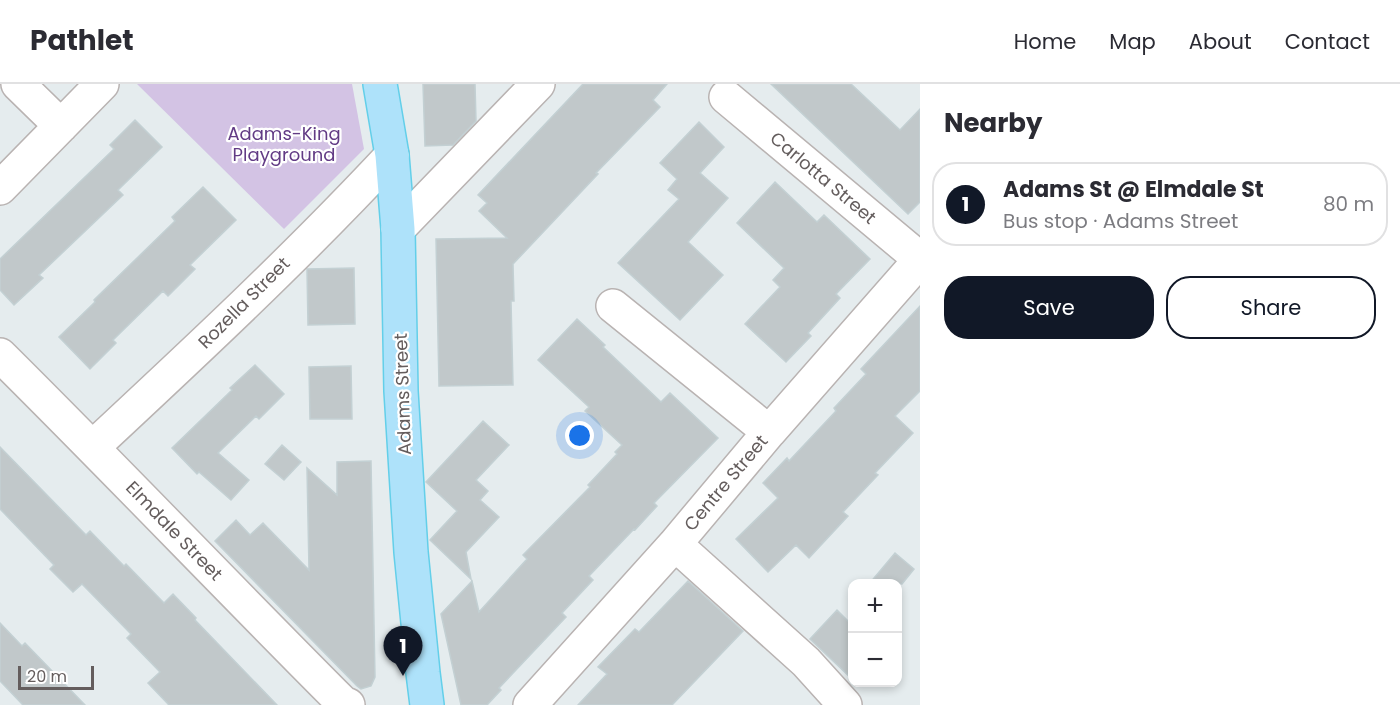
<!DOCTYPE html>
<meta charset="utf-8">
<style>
body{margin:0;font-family:Poppins,sans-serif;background:#f7f7f7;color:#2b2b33}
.controls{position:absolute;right:18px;bottom:18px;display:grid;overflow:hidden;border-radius:12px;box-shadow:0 3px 9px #0003}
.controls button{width:54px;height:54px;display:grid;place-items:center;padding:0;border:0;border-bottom:2px solid #e1e1e2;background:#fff;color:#2b2b33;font:30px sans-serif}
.scale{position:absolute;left:18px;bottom:15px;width:76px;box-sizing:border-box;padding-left:6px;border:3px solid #645d5d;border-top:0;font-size:16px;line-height:21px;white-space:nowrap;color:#645d5d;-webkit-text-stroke:4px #fff;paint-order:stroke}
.you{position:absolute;left:580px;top:352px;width:21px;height:21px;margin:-15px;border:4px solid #fff;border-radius:50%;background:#1a73e8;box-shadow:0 0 0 9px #1a73e833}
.badge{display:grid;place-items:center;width:39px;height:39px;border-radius:50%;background:#111827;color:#fff;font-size:20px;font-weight:700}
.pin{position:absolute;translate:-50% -50px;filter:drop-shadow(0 2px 3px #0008)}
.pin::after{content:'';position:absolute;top:32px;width:21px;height:18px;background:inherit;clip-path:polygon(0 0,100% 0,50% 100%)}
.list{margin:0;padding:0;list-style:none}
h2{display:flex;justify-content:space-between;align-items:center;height:78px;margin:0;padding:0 24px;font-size:26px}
h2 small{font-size:20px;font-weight:400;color:#7c7c81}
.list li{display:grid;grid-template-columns:39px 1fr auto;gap:18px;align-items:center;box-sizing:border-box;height:84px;margin:0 12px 12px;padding:0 12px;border:2px solid #e1e1e2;border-radius:24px}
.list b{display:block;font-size:22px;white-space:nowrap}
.list p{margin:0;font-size:20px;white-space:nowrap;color:#7c7c81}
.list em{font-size:20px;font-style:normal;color:#7c7c81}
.actions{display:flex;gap:12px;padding:18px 24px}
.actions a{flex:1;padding:14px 0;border:2px solid #111827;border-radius:24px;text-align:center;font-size:21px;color:#111827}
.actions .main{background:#111827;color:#fff}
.map{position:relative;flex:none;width:920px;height:621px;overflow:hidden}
header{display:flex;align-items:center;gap:36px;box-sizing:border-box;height:84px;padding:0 30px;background:#fff;border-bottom:2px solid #e1e1e2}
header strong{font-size:28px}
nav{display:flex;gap:33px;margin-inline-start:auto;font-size:21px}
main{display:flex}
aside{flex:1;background:#fff}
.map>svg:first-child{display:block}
.green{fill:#d3c3e4}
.building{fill:#c1c8ca;stroke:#c3d0d3;stroke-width:1.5}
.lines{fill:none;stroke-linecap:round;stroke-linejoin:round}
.minor-casing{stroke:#b9b3b2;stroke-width:36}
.major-casing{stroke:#63cfe9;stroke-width:36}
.minor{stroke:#fff;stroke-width:33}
.major{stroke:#aee2fa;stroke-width:33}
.labels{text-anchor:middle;stroke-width:4.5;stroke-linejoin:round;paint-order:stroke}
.park-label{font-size:18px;fill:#623b85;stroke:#fff}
.street-label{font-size:18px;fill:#645d5d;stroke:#fff}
</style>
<header>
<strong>Pathlet</strong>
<nav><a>Home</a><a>Map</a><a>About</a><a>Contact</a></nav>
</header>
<main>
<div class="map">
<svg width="920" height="621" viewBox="0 0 920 621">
<rect width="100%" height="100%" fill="#e5ecee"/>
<path class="green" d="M137,0H352L364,65L284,145Z"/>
<path class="building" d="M423,0H475L476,37L453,61L425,62Z
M583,0H667L653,16L660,23L596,89L598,90L513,180L514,217H511L513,301L439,302L436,155L507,154L479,127L487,119L478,111Z
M771,0H851L900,46L920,25V118L908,130Z
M135,36L162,63L118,106L123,111L39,191L43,194L14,221L0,206V175L114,65L110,61Z
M699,38L724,63L700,89L728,114L688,158L723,191L680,236L618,179L679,115L668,106L677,95L660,79Z
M775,98L817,138L824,131L870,175L836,210L840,214L808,249L811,252L786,278L745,240L780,203L773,196L784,184L737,139Z
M203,103L236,136L190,181L195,185L168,212L163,207L113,256L116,259L90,285L59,253L95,218L94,216L175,137L172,133Z
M354,184L355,240L308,241L307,185Z
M920,222V307L895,332L913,349L875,389L878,391L843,428L848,432L809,474L796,461L768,488L736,455L778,414L763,399L787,374L789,377L836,327L834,324L866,290L861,285Z
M577,235L605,261L603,263L661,318L670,309L718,354L654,419L657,422L635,446L634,445L589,492L593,496L562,529L566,533L499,604L501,606L487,621H461L441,530L472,497L479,528L527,475L523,471L590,403L588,401L617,370L615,368L622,361L585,327L589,323L538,276Z
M255,281L284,310L259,335L256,332L218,369L249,396L231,416L199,388L197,390L172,364L232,306L230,304Z
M351,282L352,335H310L309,283Z
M483,337L509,361L476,396L488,407L480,416L499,433L466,468L471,495L430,456L457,427L426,398Z
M282,361L301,378L284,396L265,380Z
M0,363L86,451L90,447L124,482L126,480L164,519L173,510L196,534L195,536L277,621H169L148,599L160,588L127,554L131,550L82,500L73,508L50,485L54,481L0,425Z
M371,377L375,593L371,602L361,605L357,602L215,457L236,436L250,451L263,439L309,486L307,384L337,411V378Z
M895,469L914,485L902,500H869Z
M688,497L743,547L672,621H578L607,590L598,583L635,545L639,548Z
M837,526L852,541V595L810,555Z
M0,539L22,562L25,559L85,621H23L0,597Z"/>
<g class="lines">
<g class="minor-casing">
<path id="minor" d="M18,0L61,42
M726,13L920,175
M0,104L102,0
M398,145L538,0
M613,222L769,348
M0,271C116,386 228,504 343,619L348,621
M93,363C195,268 297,173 392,71
M675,460L806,578L845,621
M530,621L675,460L769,348L920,176"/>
</g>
<g class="major-casing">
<path id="major" d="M380,0L392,71L398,145L401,307L411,468L423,589L427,621"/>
</g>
<use href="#minor" class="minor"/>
<use href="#major" class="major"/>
</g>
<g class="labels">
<g class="park-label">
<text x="284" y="56">Adams-King<tspan x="284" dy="21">Playground</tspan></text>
</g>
<g class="street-label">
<text transform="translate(823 94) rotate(40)" y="6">Carlotta Street</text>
<text transform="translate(244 219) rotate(-45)" y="6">Rozella Street</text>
<text transform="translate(403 310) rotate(-92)" y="6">Adams Street</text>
<text transform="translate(726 399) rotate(-50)" y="6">Centre Street</text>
<text transform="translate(174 447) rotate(46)" y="6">Elmdale Street</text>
</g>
</g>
</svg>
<div class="controls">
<button>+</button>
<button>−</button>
</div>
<div class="scale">20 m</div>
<div class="you"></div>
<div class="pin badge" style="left:403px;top:592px">1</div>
</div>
<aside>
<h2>Nearby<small></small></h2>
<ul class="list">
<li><span class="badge">1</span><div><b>Adams St @ Elmdale St</b><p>Bus stop · Adams Street</p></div><em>80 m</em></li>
</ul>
<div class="actions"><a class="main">Save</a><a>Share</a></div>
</aside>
</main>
